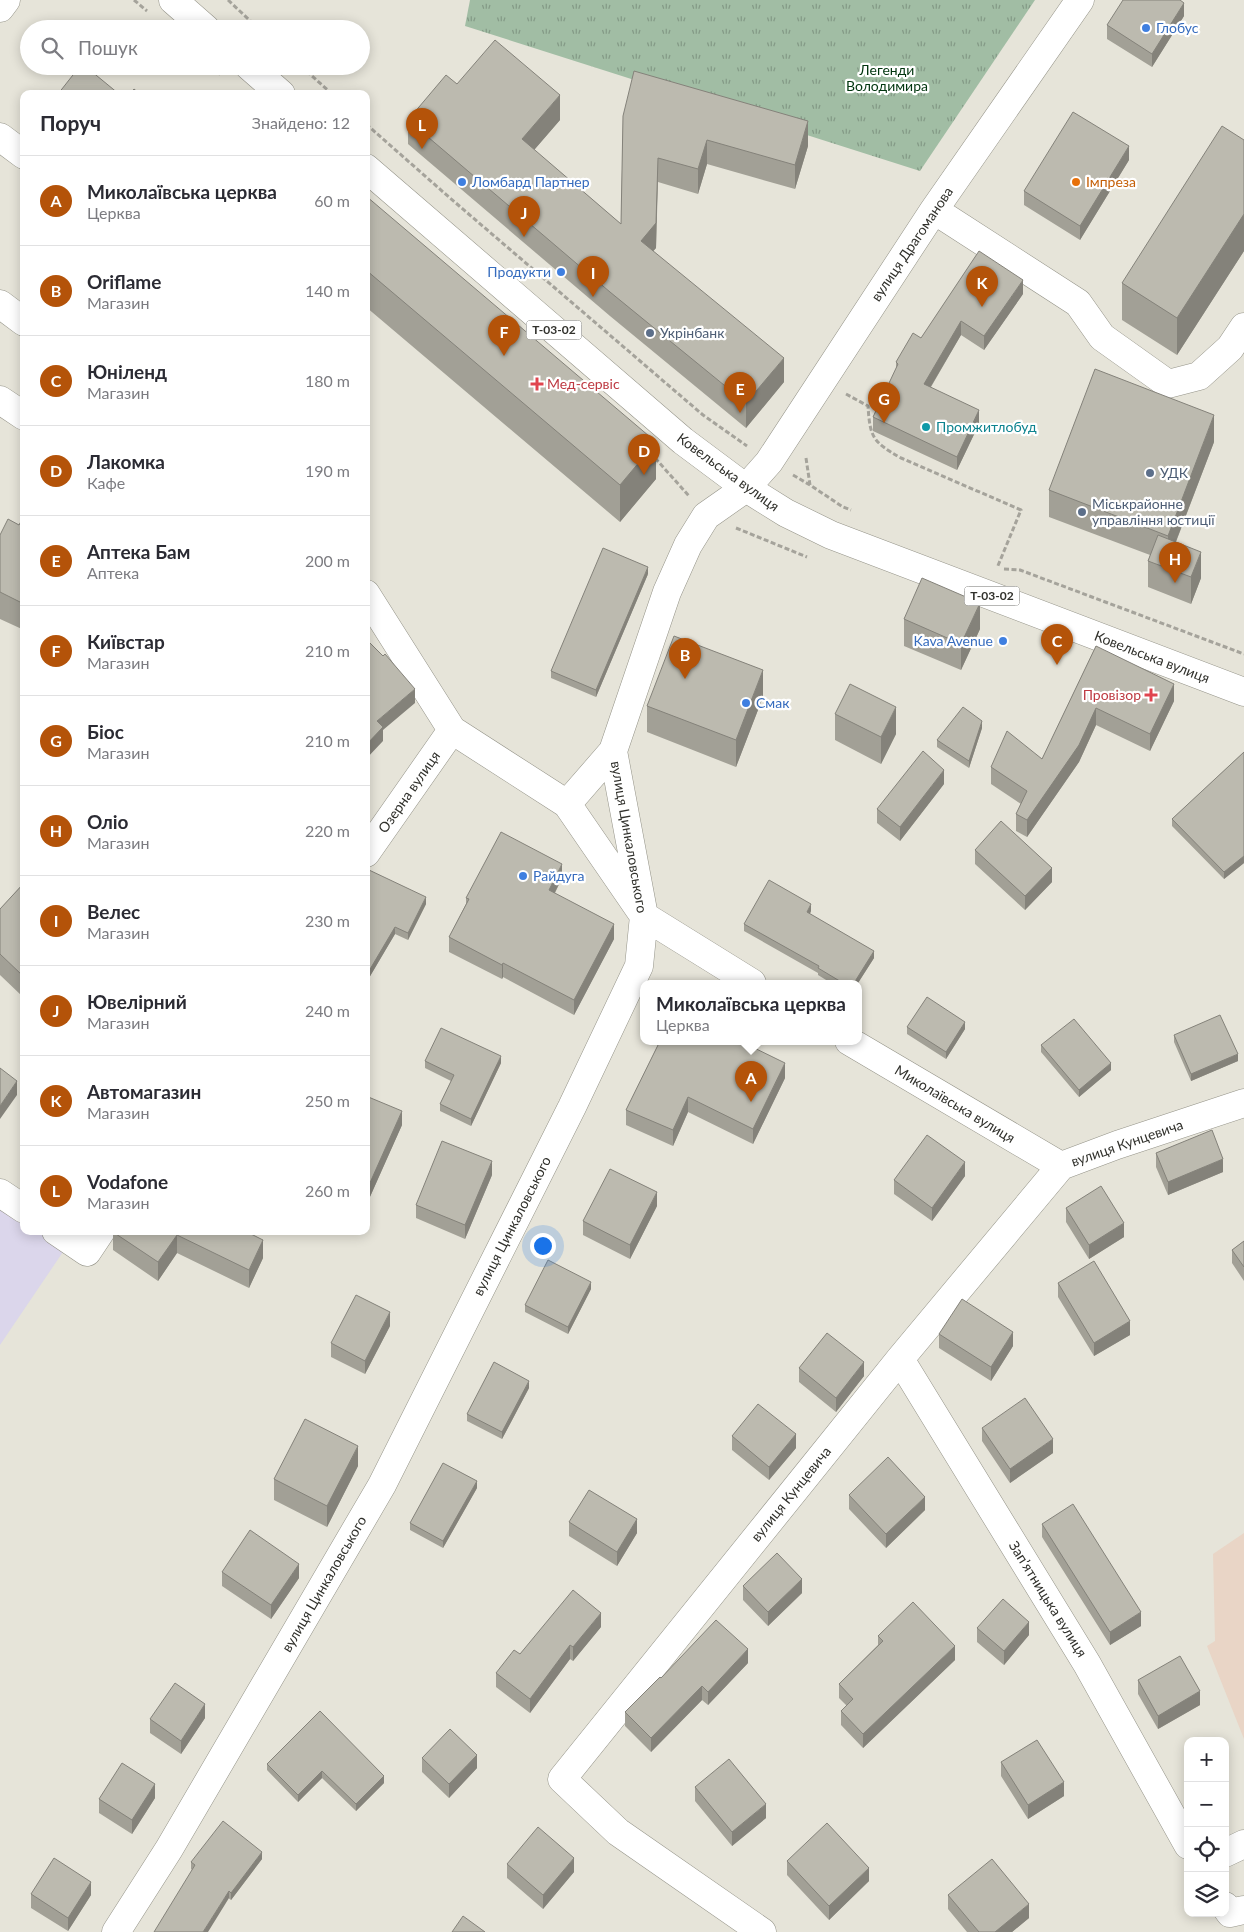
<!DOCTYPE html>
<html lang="uk">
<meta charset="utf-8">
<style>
body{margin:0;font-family:Lato,sans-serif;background:#f7f7f7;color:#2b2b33}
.controls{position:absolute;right:15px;bottom:15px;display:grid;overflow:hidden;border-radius:10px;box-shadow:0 2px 12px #0003}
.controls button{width:45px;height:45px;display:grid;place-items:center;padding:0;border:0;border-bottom:1px solid #e1e1e2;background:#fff;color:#2b2b33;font:25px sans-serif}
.you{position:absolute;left:542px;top:1245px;width:18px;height:18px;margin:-12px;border:4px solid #fff;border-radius:50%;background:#1a73e8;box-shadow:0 0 0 8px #1a73e833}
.badge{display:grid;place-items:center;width:32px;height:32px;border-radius:50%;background:#b45309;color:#fff;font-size:16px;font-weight:700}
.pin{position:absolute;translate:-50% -41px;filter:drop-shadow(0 1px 2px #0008)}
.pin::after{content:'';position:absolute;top:26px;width:18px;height:15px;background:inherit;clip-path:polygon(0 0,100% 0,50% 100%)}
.popup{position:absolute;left:640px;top:980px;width:222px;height:65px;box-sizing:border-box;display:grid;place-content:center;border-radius:10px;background:#fff;filter:drop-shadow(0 1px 4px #0005);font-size:16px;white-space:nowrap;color:#7c7c81}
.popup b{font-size:19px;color:#2b2b33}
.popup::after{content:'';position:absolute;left:50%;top:100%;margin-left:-10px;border:10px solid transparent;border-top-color:#fff}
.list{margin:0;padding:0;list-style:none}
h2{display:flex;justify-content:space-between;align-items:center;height:65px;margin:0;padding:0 20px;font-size:21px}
h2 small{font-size:16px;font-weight:400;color:#7c7c81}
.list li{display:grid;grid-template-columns:32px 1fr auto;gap:15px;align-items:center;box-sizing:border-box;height:90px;padding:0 20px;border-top:1px solid #e1e1e2}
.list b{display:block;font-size:19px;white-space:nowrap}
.list p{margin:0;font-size:16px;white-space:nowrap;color:#7c7c81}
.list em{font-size:16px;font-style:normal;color:#7c7c81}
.icon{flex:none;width:28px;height:28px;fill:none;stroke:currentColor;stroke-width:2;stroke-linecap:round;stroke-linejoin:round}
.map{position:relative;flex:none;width:1244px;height:1932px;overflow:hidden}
.search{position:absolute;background:#fff;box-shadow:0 2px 12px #0003;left:20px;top:20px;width:350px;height:55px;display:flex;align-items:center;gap:12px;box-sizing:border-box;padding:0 18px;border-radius:28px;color:#7c7c81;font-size:19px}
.panel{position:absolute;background:#fff;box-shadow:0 2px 12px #0003;left:20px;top:90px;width:350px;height:1145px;border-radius:10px}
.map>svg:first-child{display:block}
.commercial{fill:#dbd6eb}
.medical{fill:#e9d5c6}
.park{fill:url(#park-tufts)}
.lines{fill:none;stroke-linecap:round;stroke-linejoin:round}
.minor-casing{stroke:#949388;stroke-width:29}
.major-casing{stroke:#949388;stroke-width:29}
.path{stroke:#a5a39b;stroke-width:3;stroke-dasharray:5 2.5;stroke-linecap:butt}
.minor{stroke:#fff;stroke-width:28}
.major{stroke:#fff;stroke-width:28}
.wall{fill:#a2a096}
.shaded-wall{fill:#84827a}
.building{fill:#bcbaaf;stroke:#84827a}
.shop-dot{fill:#3f7fe0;stroke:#fff;stroke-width:2}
.food-dot{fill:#e8710a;stroke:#fff;stroke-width:2}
.service-dot{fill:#5c6f8a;stroke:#fff;stroke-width:2}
.health-dot{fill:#e0444e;stroke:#fff;stroke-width:2}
.culture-dot{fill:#0f9aa8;stroke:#fff;stroke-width:2}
.labels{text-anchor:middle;stroke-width:4.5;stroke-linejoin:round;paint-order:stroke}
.shield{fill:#fff;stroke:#6f6f6b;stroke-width:1}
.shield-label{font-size:12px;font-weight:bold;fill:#31312c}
.shop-label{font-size:14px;fill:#366cbe;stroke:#fff;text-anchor:start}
.park-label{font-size:14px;fill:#00350e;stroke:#fff}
.food-label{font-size:14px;fill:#c56008;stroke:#fff;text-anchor:start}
.street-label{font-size:14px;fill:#31312c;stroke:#fff}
.service-label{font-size:14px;fill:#4e5e75;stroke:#fff;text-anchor:start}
.health-label{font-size:14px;fill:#be3a42;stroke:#fff;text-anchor:start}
.culture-label{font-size:14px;fill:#0d838f;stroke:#fff;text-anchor:start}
</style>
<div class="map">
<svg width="1244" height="1932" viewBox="0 0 1244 1932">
<defs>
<pattern id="park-tufts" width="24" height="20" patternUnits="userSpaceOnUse" patternTransform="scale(1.25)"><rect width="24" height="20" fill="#a1bda4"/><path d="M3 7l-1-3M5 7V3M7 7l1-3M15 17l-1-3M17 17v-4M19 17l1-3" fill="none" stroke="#849a86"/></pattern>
</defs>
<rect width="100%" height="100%" fill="#e6e4d9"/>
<path class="commercial" d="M0,1201L24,1217V1231H45L67,1246L0,1345Z"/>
<path class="medical" d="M1244,1533V1739L1207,1646L1215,1641L1213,1554Z"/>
<path class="park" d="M470,0H1035L920,171L465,26Z"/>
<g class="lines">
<g class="minor-casing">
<path id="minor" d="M0,8L6,0
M0,137L24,155
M934,210L1078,303L1102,337L1168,384L1199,376L1230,348L1244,327
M0,304L24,322
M0,400L24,416
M366,594L452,730L567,804L644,916L752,983
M567,804L613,751
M366,853L452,730
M849,1041L1061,1166
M0,1193L24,1209
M56,1231L87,1252L101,1231
M900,1359L1087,1664L1188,1845
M1225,1853L1244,1844
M1225,1906L1230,1913L1244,1910
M116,1932L169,1849L382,1485L572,1107L639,966L644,916L613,751L667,592L688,545L706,516L746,488L769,462L934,210L1080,0
M762,1932L618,1832L562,1779L900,1359L1061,1166L1117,1145L1244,1103"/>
</g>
<g class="major-casing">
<path id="major" d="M173,0L206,29
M249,66L281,94
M366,168L683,441L746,488L786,513L831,535L1244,692"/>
</g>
<path class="path" d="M134,0L147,11
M228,0L259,29
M211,66L222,76
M301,66L332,94
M366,124L450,198L703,415L747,446
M846,394L868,406C870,438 873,442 901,458L1021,510L997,568
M655,458L689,496
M806,458L810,485L843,507L851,510
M793,475L810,485
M736,528L807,557
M1004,569L1020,570L1244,654"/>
<use href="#minor" class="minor"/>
<use href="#major" class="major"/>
</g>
<path class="wall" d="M1184,16L1152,67L1107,39V25Z
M457,84L560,120L534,150L621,224L623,116L808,146L795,189L707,164L698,194L658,182L656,248L653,251L784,382L746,428L610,316L408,144V120Z
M1244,140V251L1177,355L1122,320V283Z
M1129,160L1080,240L1024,205V191Z
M366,196L656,479L620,522L366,307Z
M1023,294L984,350L961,335L931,387L979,424L957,470L873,431V417L896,369V362L921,338Z
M1214,442L1176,542L1201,578L1191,604L1148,587V561L1150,555L1049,517V490Z
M24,516V630L0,619V535L19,525Z
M648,574L596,697L551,678V671Z
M904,619L980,629L961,670L904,646Z
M1096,646L1174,701L1150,751L1096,725L1079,762L1027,837L1016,831V814L1021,804L991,784V767L1042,759Z
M763,697L736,767L647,732V706Z
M835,714L896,734L881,764L835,740Z
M982,728L969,768L937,747V740Z
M1244,752V863L1224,879L1172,826V819Z
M944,784L900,841L877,823V809Z
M975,850L1052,882L1025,910L975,864Z
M366,877L426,904L408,940L395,934L366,983Z
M562,878L555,893L614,939L574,1015L503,977L502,979L449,952V937L466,904V898Z
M24,883L22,996L0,975V909Z
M811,911L810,914L874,958L858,983H831L818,975V973L744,931V924Z
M907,1027L965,1029L946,1059L907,1034Z
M1174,1035L1238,1061L1191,1081L1174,1042Z
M660,1041L785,1078L753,1144L688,1112L673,1146L626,1125V1110Z
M1041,1045L1111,1070L1079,1097L1041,1052Z
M425,1061L501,1063L471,1126L440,1111V1104L451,1081L425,1068Z
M366,1096L402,1125L369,1199L366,1198Z
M1156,1153L1223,1172L1168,1195L1156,1167Z
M492,1175L465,1239L416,1218V1205Z
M965,1176L932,1221L894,1194V1180Z
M657,1206L630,1259L583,1235V1221Z
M1066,1208L1124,1237L1089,1259L1066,1222Z
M245,1231L263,1258L249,1288L177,1253L158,1281L113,1250V1232Z
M1244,1241V1281L1232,1263V1250Z
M1058,1283L1130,1335L1094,1356L1058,1297Z
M591,1289L568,1334L525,1312V1305Z
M390,1326L365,1374L331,1357V1343Z
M939,1334L1013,1346L991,1381L939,1348Z
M799,1368L864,1376L836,1412L799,1382Z
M529,1388L502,1439L467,1421V1414Z
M982,1428L1053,1453L1010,1483L982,1441Z
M732,1436L796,1448L769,1480L732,1450Z
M358,1466L327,1527L274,1500V1479Z
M477,1488L443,1548L410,1530V1523Z
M849,1495L925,1510L886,1548L849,1509Z
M569,1522L637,1533L617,1566L569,1536Z
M1042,1524L1141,1626L1110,1645L1042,1537Z
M222,1572L299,1578L271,1619L222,1586Z
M743,1586L802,1593L768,1626L743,1600Z
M601,1627L573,1661L570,1659L530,1713L496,1687V1673L520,1654Z
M977,1628L1029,1635L1004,1665L977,1642Z
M878,1636L955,1660L863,1748L841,1725V1711L847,1706L839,1698V1684L878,1645Z
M748,1663L708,1705L702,1700L651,1752L625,1726V1712L661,1678Z
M1138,1680L1200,1705L1158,1729L1138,1694Z
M320,1711L384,1783L356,1811L322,1778L298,1802L267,1770V1764Z
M205,1718L181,1754L150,1733V1719Z
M422,1758L477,1768L449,1798L422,1772Z
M1001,1762L1064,1796L1028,1819L1001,1776Z
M695,1787L766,1818L732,1846L695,1801Z
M155,1798L132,1834L99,1813V1799Z
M262,1859L231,1900L191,1869V1862Z
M787,1861L869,1881L829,1920L787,1875Z
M507,1864L574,1872L543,1909L507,1878Z
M31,1894L91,1895L68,1931L31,1908Z
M948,1895L1029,1918L1012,1932H967L948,1909Z"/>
<path class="shaded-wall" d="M1184,3V16L1152,67V54Z
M560,95V120L522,164V139Z
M808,121V146L795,189V165Z
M707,140V164L698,194V169Z
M1129,146V160L1080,240V226Z
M658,158L656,248L641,265V241Z
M1244,214V251L1177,355V318Z
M1023,280V294L984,350V336Z
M961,321V335L924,398V384Z
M784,358V382L746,428V403Z
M979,410V424L957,470V457Z
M1214,415V442L1168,562V536Z
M656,442V479L620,522V485Z
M1201,552V578L1191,604V577Z
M648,567V574L596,697V690Z
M980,603V629L961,670V644Z
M763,670V697L736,767V740Z
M1174,684V701L1150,751V734Z
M415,689V703L383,730V741L366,759V745L377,721Z
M896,707V734L881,764V737Z
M1096,708V725L1079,762L1027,837V820Z
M982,721V728L969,768V761Z
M944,770V784L900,841V827Z
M1244,856V863L1224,879V872Z
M562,864V878L549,904V890Z
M1052,868V882L1025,910V896Z
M426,897V904L408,940V933Z
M811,904V911L807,919V912Z
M614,924V939L574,1015V1000Z
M395,927V934L366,983V976Z
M874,951V958L858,983H854Z
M503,963V977L502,979V965Z
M24,974V994L22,996V975Z
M965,1022V1029L946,1059V1052Z
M1238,1054V1061L1191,1081V1074Z
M501,1056V1063L471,1126V1119Z
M785,1063V1078L753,1144V1129Z
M1111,1063V1070L1079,1097V1090Z
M17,1081V1095L0,1119V1106Z
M688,1097V1112L673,1146V1130Z
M402,1111V1125L369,1199V1185Z
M1223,1159V1172L1168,1195V1182Z
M492,1161V1175L465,1239V1225Z
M965,1162V1176L932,1221V1208Z
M657,1192V1206L630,1259V1245Z
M1124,1223V1237L1089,1259V1245Z
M177,1235V1253L158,1281V1262Z
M263,1240V1258L249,1288V1270Z
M591,1282V1289L568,1334V1327Z
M390,1312V1326L365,1374V1361Z
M1130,1321V1335L1094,1356V1343Z
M1013,1332V1346L991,1381V1367Z
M864,1362V1376L836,1412V1398Z
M529,1381V1388L502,1439V1432Z
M796,1434V1448L769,1480V1467Z
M1053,1439V1453L1010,1483V1469Z
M358,1446V1466L327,1527V1506Z
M477,1481V1488L443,1548V1541Z
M925,1497V1510L886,1548V1534Z
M637,1519V1533L617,1566V1552Z
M299,1564V1578L271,1619V1605Z
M802,1579V1593L768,1626V1612Z
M1141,1612V1626L1110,1645V1632Z
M601,1613V1627L573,1661V1647Z
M1029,1622V1635L1004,1665V1651Z
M570,1645V1659L530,1713V1699Z
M955,1646V1660L863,1748V1734Z
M748,1649V1663L708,1705V1692Z
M702,1686V1700L651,1752V1738Z
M1200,1691V1705L1158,1729V1716Z
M205,1704V1718L181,1754V1741Z
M477,1755V1768L449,1798V1784Z
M322,1771V1778L298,1802V1795Z
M384,1776V1783L356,1811V1804Z
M1064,1782V1796L1028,1819V1805Z
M155,1784V1798L132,1834V1820Z
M766,1804V1818L732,1846V1832Z
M262,1852V1859L231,1900V1893Z
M574,1858V1872L543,1909V1895Z
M869,1868V1881L829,1920V1906Z
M91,1882V1895L68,1931V1918Z
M229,1891V1898L208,1932H203Z
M1029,1904V1918L1012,1932H995Z"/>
<path class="building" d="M1123,0H1180L1184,3L1152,54L1107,25Z
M495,40L560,95L522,139L621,224L623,116L634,71L808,121L795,165L707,140L698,169L658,158L656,223L641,241L784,358L746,403L610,292L408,120L446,75L457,84Z
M80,66H85L119,94H58Z
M134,89L140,94H130Z
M1073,112L1129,146L1080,226L1024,191Z
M1222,126L1244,140V214L1177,318L1122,283Z
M366,196L656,442L620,485L366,270Z
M979,251L1023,280L984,336L961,321L924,384L979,410L957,457L873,417L898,364L896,362L913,333L921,338Z
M1095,369L1214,415L1168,536L1049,490Z
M24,516V604L0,592V535L8,519L19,525Z
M1158,535L1201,552L1191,577L1148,561Z
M603,548L648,567L596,690L551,671Z
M922,578L980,603L961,644L904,619Z
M674,636L763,670L736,740L647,706Z
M366,639L383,656L385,654L415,689L377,721L383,727L366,745Z
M1096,646L1174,684L1150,734L1096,708L1079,745L1027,820L1016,814L1027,791L991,767L1007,731L1042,759Z
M850,684L896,707L881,737L835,714Z
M963,707L982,721L969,761L937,740Z
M923,751L944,770L900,827L877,809Z
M1244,752V856L1224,872L1172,819Z
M1001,821L1052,868L1025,896L975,850Z
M501,832L562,864L549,890L614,924L574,1000L503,963L502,965L449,937L469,899L466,898Z
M369,870L426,897L408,933L395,927L366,976V877Z
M769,880L811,904L807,912L874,951L854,983H843L818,968L819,966L744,924Z
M24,883V974L22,975L0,954V909Z
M927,997L965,1022L946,1052L907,1027Z
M1220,1015L1238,1054L1191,1074L1174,1035Z
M1074,1019L1111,1063L1079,1090L1041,1045Z
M441,1028L501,1056L471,1119L440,1104L454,1075L425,1061Z
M660,1041H740L785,1063L753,1129L688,1097L673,1130L626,1110Z
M0,1068L17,1081L0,1106Z
M366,1096L402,1111L369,1185L366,1184Z
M1212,1130L1223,1159L1168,1182L1156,1153Z
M927,1135L965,1162L932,1208L894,1180Z
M442,1141L492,1161L465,1225L416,1205Z
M610,1169L657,1192L630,1245L583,1221Z
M1101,1186L1124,1223L1089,1245L1066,1208Z
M114,1231H245L263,1240L249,1270L177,1235L158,1262L113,1232Z
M1244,1241V1267L1232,1250Z
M548,1260L591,1282L568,1327L525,1305Z
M1094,1261L1130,1321L1094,1343L1058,1283Z
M356,1295L390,1312L365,1361L331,1343Z
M962,1299L1013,1332L991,1367L939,1334Z
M827,1333L864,1362L836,1398L799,1368Z
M494,1362L529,1381L502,1432L467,1414Z
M1025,1398L1053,1439L1010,1469L982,1428Z
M758,1404L796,1434L769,1467L732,1436Z
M305,1419L358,1446L327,1506L274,1479Z
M888,1457L925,1497L886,1534L849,1495Z
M443,1463L477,1481L443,1541L410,1523Z
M589,1490L637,1519L617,1552L569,1522Z
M1073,1504L1141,1612L1110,1632L1042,1524Z
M250,1530L299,1564L271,1605L222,1572Z
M777,1553L802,1579L768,1612L743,1586Z
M573,1590L601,1613L573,1647L570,1645L530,1699L496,1673L514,1650L520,1654Z
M1003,1599L1029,1622L1004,1651L977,1628Z
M913,1602L955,1646L863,1734L841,1711L853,1699L839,1684L883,1641L878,1636Z
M716,1620L748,1649L708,1692L702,1686L651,1738L625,1712L660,1677L661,1678Z
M1180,1656L1200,1691L1158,1716L1138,1680Z
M175,1683L205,1704L181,1741L150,1719Z
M320,1711L384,1776L356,1804L322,1771L298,1795L267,1764Z
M450,1729L477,1755L449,1784L422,1758Z
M1037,1740L1064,1782L1028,1805L1001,1762Z
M729,1759L766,1804L732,1832L695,1787Z
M122,1763L155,1784L132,1820L99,1799Z
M223,1821L262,1852L231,1893L229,1891L203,1932H154L195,1865L191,1862Z
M827,1823L869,1868L829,1906L787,1861Z
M538,1827L574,1858L543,1895L507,1864Z
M54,1858L91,1882L68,1918L31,1894Z
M992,1859L1029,1904L995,1932H979L948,1895Z
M463,1916L485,1932H452Z"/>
<g class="shop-dot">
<circle cx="1146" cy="28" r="5"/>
<circle cx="462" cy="182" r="5"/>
<circle cx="561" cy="272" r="5"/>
<circle cx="1003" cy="641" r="5"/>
<circle cx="746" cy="703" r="5"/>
<circle cx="523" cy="876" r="5"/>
</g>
<circle class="food-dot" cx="1076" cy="182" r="5"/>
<g class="service-dot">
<circle cx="650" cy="333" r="5"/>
<circle cx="1150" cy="473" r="5"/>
<circle cx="1082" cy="512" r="5"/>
</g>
<g class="health-dot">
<path d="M534.5 376.5h5v5h5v5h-5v5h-5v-5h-5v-5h5z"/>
<path d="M1148.5 687.5h5v5h5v5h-5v5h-5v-5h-5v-5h5z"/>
</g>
<circle class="culture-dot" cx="926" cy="427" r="5"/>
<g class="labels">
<g class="shield">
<rect x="526.5" y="320.5" width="55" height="19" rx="4"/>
<rect x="964.5" y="586.5" width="55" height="19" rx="4"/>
</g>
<g class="shield-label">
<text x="554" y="334">Т-03-02</text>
<text x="992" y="600">Т-03-02</text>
</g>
<g class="shop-label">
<text x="1156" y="33">Глобус</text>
<text x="472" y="187">Ломбард Партнер</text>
<text x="551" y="277" text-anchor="end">Продукти</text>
<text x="993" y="646" text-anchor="end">Kava Avenue</text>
<text x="756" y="708">Смак</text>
<text x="533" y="881">Райдуга</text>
</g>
<g class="park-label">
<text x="887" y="75">Легенди<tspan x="887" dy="16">Володимира</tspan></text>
</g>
<g class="food-label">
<text x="1086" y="187">Імпреза</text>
</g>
<g class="street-label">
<text transform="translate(912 244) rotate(-56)" y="5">вулиця Драгоманова</text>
<text transform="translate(728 472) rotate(36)" y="5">Ковельська вулиця</text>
<text transform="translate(1152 657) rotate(21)" y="5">Ковельська вулиця</text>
<text transform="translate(409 792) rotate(-55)" y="5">Озерна вулиця</text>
<text transform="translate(629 837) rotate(80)" y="5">вулиця Цинкаловського</text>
<text transform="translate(955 1104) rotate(31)" y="5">Миколаївська вулиця</text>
<text transform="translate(1127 1143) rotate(-19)" y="5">вулиця Кунцевича</text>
<text transform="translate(512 1226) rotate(-63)" y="5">вулиця Цинкаловського</text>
<text transform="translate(791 1494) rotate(-51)" y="5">вулиця Кунцевича</text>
<text transform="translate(324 1584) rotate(-60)" y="5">вулиця Цинкаловського</text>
<text transform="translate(1048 1599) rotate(58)" y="5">Запʼятницька вулиця</text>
</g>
<g class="service-label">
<text x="660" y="338">Укрінбанк</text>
<text x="1160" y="478">УДК</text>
<text x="1092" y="509">Міськрайонне<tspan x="1092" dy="16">управління юстиції</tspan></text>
</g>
<g class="health-label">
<text x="547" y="389">Мед-сервіс</text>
<text x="1141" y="700" text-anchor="end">Провізор</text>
</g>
<g class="culture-label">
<text x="936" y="432">Промжитлобуд</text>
</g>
</g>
</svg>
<div class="controls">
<button>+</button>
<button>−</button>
<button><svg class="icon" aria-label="locate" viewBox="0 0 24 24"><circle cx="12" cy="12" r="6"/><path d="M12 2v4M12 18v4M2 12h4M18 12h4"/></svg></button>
<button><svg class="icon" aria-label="layers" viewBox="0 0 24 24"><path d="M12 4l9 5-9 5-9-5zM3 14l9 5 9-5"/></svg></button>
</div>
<div class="you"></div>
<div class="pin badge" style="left:751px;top:1102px">A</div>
<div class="popup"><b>Миколаївська церква</b>Церква</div>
<div class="pin badge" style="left:685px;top:679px">B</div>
<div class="pin badge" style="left:1057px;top:665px">C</div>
<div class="pin badge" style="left:644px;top:475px">D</div>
<div class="pin badge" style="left:740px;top:413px">E</div>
<div class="pin badge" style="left:504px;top:356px">F</div>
<div class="pin badge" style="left:884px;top:423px">G</div>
<div class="pin badge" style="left:1175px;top:583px">H</div>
<div class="pin badge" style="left:593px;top:297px">I</div>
<div class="pin badge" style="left:524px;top:237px">J</div>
<div class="pin badge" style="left:982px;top:307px">K</div>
<div class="pin badge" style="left:422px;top:149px">L</div>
<div class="search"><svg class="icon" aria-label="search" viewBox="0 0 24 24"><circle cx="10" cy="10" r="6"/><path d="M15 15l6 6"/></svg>Пошук</div>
<section class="panel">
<h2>Поруч<small>Знайдено: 12</small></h2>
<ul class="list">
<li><span class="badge">A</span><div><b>Миколаївська церква</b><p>Церква</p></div><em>60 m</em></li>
<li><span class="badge">B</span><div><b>Oriflame</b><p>Магазин</p></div><em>140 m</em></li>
<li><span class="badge">C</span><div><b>Юніленд</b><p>Магазин</p></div><em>180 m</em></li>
<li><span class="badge">D</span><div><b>Лакомка</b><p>Кафе</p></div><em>190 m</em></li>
<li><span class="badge">E</span><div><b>Аптека Бам</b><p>Аптека</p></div><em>200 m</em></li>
<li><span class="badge">F</span><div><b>Київстар</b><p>Магазин</p></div><em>210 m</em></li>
<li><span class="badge">G</span><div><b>Біос</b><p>Магазин</p></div><em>210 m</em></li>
<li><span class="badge">H</span><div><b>Оліо</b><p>Магазин</p></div><em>220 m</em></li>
<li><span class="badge">I</span><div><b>Велес</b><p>Магазин</p></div><em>230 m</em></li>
<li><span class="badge">J</span><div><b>Ювелірний</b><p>Магазин</p></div><em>240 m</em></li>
<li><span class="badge">K</span><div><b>Автомагазин</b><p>Магазин</p></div><em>250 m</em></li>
<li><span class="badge">L</span><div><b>Vodafone</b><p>Магазин</p></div><em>260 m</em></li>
</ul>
</section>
</div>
